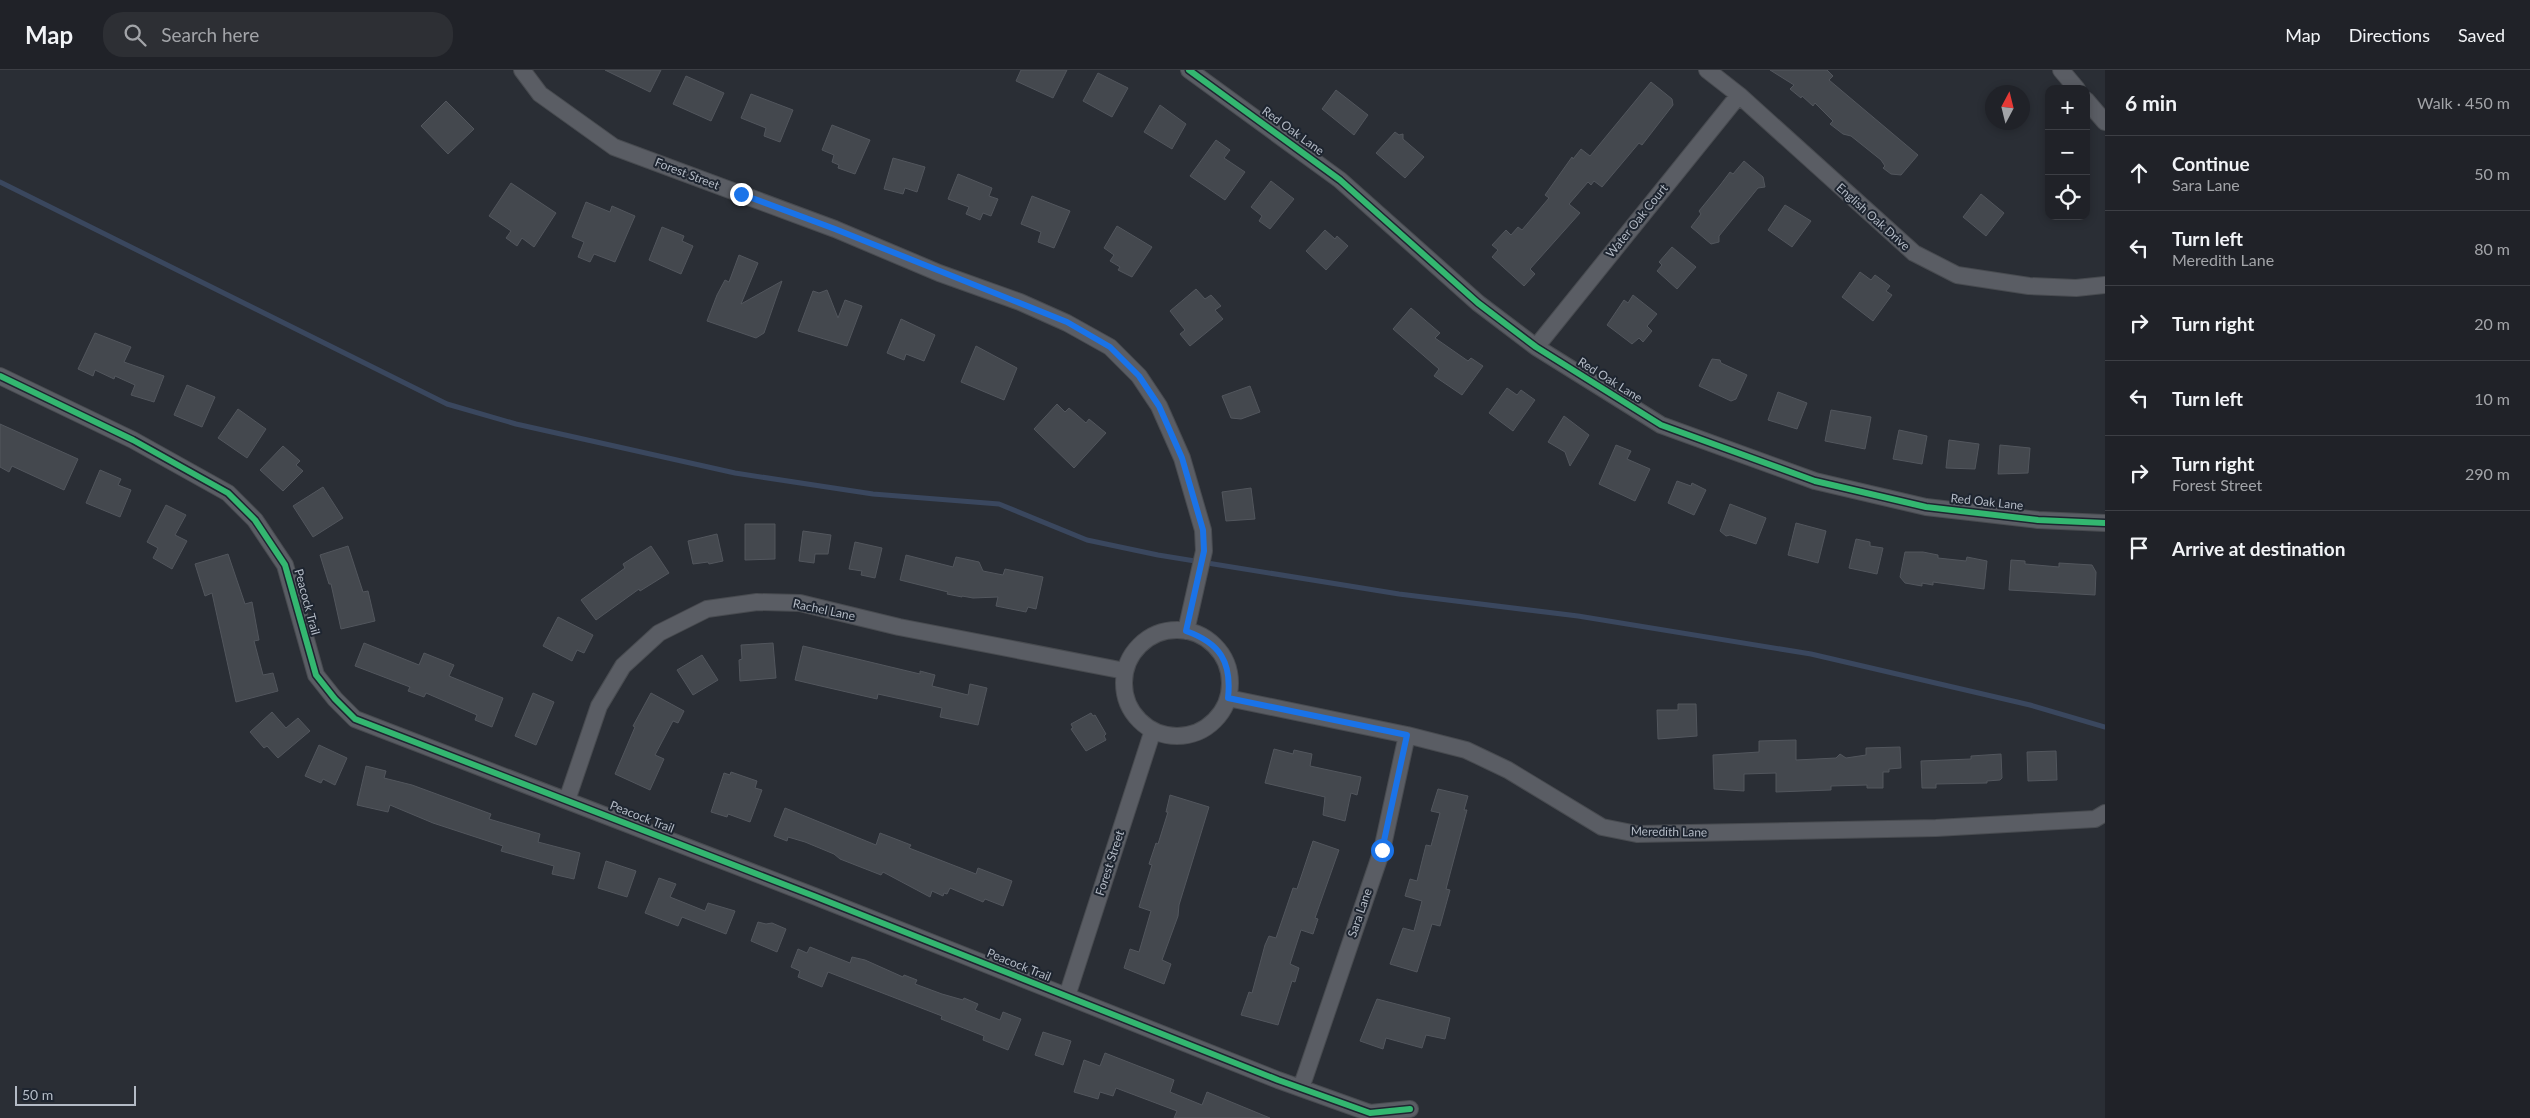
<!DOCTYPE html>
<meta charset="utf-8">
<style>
body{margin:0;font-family:Lato,sans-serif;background:#2d2f34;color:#f1f3f6}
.controls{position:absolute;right:15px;top:15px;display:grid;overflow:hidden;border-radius:10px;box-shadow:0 2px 8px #0003}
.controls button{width:45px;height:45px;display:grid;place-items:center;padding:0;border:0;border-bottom:1px solid #3d3f45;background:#202228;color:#f1f3f6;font:25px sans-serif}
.compass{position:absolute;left:1985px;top:15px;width:45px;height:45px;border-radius:50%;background:#202228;box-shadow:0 2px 8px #0003;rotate:7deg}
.scale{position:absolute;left:15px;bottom:12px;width:121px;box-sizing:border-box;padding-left:5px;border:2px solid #b4bbc6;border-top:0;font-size:14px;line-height:18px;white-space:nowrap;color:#b4bbc6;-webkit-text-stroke:4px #1e2530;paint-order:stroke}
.stop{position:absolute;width:15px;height:15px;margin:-11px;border:4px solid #1a73e8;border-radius:50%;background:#fff}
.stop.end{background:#1a73e8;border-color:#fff;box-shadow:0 1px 5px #0008}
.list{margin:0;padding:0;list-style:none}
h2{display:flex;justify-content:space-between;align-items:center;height:65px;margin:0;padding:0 20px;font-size:21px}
h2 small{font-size:16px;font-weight:400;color:#a2a4a8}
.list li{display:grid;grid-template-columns:32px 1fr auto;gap:15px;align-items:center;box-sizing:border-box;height:75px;padding:0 20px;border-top:1px solid #3d3f45}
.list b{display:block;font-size:19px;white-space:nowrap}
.list p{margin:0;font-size:16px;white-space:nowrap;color:#a2a4a8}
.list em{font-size:16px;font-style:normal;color:#a2a4a8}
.icon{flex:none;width:28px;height:28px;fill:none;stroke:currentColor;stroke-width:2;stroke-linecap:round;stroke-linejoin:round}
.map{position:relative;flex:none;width:2105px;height:1048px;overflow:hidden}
header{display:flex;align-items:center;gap:30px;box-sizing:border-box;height:70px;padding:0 25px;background:#202228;border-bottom:1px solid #3d3f45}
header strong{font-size:24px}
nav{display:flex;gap:28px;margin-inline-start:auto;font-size:18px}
.search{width:350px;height:45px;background:#2d2f34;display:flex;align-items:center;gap:12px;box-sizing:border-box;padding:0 18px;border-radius:20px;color:#a2a4a8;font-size:19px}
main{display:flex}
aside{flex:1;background:#202228}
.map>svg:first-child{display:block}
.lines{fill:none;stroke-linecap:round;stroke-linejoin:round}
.stream{stroke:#3a475e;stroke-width:5}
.building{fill:#44484e;stroke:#52565d}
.minor-casing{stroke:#484b50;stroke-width:18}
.minor{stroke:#5a5d64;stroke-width:16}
.cycleway-casing{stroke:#1e2530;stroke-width:9}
.cycleway{stroke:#33b770;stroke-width:6}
.route{stroke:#1a73e8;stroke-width:6}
.labels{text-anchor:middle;stroke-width:4;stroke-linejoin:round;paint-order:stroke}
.street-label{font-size:12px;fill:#b4bbc6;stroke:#1e2530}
</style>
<header>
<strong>Map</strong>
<div class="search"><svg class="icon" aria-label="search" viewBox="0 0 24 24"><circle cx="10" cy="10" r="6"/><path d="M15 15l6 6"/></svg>Search here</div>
<nav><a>Map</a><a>Directions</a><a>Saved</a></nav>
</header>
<main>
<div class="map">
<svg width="2105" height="1048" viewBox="0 0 2105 1048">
<rect width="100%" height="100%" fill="#2a2e35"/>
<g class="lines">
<path class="stream" d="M0,112L447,334L516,354L735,403L873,424L999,434L1087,470L1158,485L1399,524L1578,546L1811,584L2030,635L2105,657"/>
</g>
<path class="building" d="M605,0H661L650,22Z
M1021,0H1067L1053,28L1016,11Z
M1770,0H1827L1833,6L1829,10L1918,85L1901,105L1891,104L1883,98L1885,96L1881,90L1851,66L1843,64L1830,54L1833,51L1815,33L1813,36L1802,26L1801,28L1790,19L1794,15Z
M1098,3L1128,18L1112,47L1083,31Z
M686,6L724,23L711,51L673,34Z
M1651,12L1672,29L1673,35L1642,75L1639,73L1602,117L1594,111L1591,115L1588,112L1569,134L1580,143L1530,199L1535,204L1524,216L1492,187L1498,180L1492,175L1506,160L1511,165L1518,157L1522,160L1549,128L1545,125L1572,87L1573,89L1581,79L1590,86Z
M1336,20L1368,45L1354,65L1322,39Z
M751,24L793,40L780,72L764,66L766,58L741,48Z
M446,31L474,59L448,84L421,56Z
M1160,35L1186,54L1172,79L1144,62Z
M832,55L870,70L855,104L838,98L839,95L832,92L834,85L822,80Z
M1395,62L1399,65L1403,64V69L1424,87L1405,108L1376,83Z
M1216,70L1230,80L1224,88L1245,102L1225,130L1190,106Z
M893,88L925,97L917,122L905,118L903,124L884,119Z
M1744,91L1763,107L1765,117L1758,118L1719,166V172L1711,174L1691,157L1701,144L1699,141L1721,114L1730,102L1733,104Z
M958,104L992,118L989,126L998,129L991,146L983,143L980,150L966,144L969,137L948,129Z
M1271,111L1294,129L1270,159L1259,151L1262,146L1251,137Z
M511,113L556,143L534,177L522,168L517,176L506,168L511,161L489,146Z
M1981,124L2004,143L1986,166L1963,147Z
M1032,126L1070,141L1054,178L1038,172L1041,162L1021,154Z
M586,132L610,142L612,136L635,146L615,192L594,184L590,192L578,187L584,172L572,167Z
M1785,135L1811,151L1792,177L1768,160Z
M1117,156L1152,177L1132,207L1118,200L1120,197L1110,191L1114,185L1104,178Z
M662,157L684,166L682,171L693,176L681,204L649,190Z
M1325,160L1335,169L1337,166L1348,176L1326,200L1306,181Z
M1672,177L1696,197L1677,219L1657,201L1662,195L1659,192Z
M739,185L758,193L741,234L782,211L764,263L756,268L707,251L717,225L725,210L729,212Z
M1860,202L1871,210L1875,205L1890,216L1886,221L1892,225L1873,251L1842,227Z
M1196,219L1205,229L1211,225L1221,236L1215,240L1223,249L1190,276L1180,264L1185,260L1170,241Z
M827,220L838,248L845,230L862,236L847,276L798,261L813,221L819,223Z
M1633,225L1657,244L1647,256L1652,261L1643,272L1639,268L1632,274L1607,255L1624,230L1628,233Z
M1411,238L1440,263L1435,268L1468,291L1471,288L1483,296L1462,325L1434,306L1439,299L1393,259Z
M901,249L935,265L924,291L906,284L904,290L887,283Z
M95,263L131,277L124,292L164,306L154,332L131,325L135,315L115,306L114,309L95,300L93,306L78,299Z
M976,276L1017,298L1004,330L961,312Z
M1712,289L1720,290L1721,293L1747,305L1736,329L1731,331L1699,316Z
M187,315L215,327L202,357L174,345Z
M1250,316L1260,342L1241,349L1231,348L1222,326Z
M1507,318L1517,325L1521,320L1535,330L1513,361L1489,343Z
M1778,322L1807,333L1797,359L1768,350Z
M1057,334L1065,342L1069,338L1086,353L1089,349L1106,363L1074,398L1034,359Z
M238,339L266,359L247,388L218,368Z
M1831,340L1871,347L1865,379L1825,371Z
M1564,346L1589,365L1570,396L1565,382L1548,372Z
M0,354L78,389L64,420L12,396L9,402L0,397Z
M1899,360L1927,366L1922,394L1893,389Z
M1949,370L1979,374L1975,399L1946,398Z
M1616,375L1631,381L1627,389L1650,399L1635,431L1599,414Z
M2000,375L2030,378L2028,403L1998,404Z
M283,376L300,391L296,395L303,401L283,421L260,400Z
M100,400L121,409L118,415L131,420L120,447L86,433Z
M1677,411L1691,416L1692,413L1706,420L1694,445L1668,433Z
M323,417L343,448L313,467L293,436Z
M1251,418L1255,449L1226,451L1222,422Z
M1730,434L1766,448L1756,474L1730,465L1726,466L1720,461Z
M166,435L186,445L175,465L187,471L172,499L153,488L158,478L147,472Z
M1796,453L1826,461L1818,493L1788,485Z
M745,454H775V489L745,490Z
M803,461L831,465L828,484H815L814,493L799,491Z
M717,464L723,491L709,494L708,492L693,494L688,471Z
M1856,469L1870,472V476L1883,478L1877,504L1849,498Z
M855,472L882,478L875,508L861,505L862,501L849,499Z
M348,476L363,522L368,521L375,551L341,559L331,514H329L320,485Z
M651,476L669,503L640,521L639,519L596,550L581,530L625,498L623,494Z
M1905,482H1923L1938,485V488L1966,491L1967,487L1987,491L1984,519L1933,512V515L1922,513V516L1905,513L1900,507Z
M228,484L245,534L252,532L259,570L254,571L263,605L273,603L278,621L236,632L212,523L205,526L195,494Z
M906,485L953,497L956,487L979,492L983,501L1003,505L1005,499L1043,507L1036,539L1028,537L1026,542L996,536L998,527L973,528L962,526V527L947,524L948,522L900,510Z
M2011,490L2025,491V494L2059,497V493L2092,495L2096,502L2095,525L2009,520Z
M558,547L593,565L584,583L577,580L572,591L543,576Z
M364,573L419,595L424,583L454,595L449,606L503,628L492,657L475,650L477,645L426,623L424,627L408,621L410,617L355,596Z
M773,573L776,608L740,611L739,590L742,589L741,575Z
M803,576L920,604V601L935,605L932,616L968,625L970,614L987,618L978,655L940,647L942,638L878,624L877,629L795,610Z
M702,585L718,610L693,625L677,600Z
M533,623L554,632L536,675L515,666Z
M651,623L684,641L678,653L673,651L655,685L664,689L650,720L615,704L635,657L633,656Z
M1678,634H1696L1697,666L1658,669L1657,640H1678Z
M272,642L286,658L298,648L310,661L278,688L267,676L264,678L250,662Z
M1091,643L1093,646L1095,645L1106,664L1104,666L1106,670L1086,681L1071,659L1073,658L1071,654Z
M1796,670V690L1836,688L1840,684L1846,688L1866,685V678L1900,677L1901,698L1889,699V702H1883V718H1867V715L1831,716V720L1776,722V703L1744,704V721L1714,719L1713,685L1759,682V671Z
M319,675L347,688L335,715L323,709L321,713L305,706Z
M1274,679L1293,684L1294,680L1312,684L1310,696L1361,707L1357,725L1351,723L1345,751L1323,745L1325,727L1265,713Z
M2056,681L2057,710L2028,711L2027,682Z
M2001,684L2002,708L2000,710L1987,711V713L1936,714V718H1922L1921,691L1971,689V686Z
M366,696L386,701L384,708L412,715L491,744L489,749L540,764L538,772L580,783L574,809L552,804L554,796L501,781L503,776L433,753L390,735L388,742L357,735Z
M731,702L757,711L755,718L762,720L750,752L728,744L727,747L711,742L724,703L730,705Z
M1438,719L1468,726L1464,740H1467L1446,819L1450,820L1440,856L1432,854L1417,902L1390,894L1403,858L1414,861L1422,831L1405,826L1410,809L1417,811L1426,775L1431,776L1440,743L1431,741Z
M1170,725L1209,737L1179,835L1178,846L1162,890L1171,894L1164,914L1124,898L1130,879L1139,882L1151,841L1139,837L1152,795L1149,794L1156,773L1158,774L1168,742H1166Z
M785,738L876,775L880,763L911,775L909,778L976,804L978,798L1012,811L1003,836L985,829L983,832L950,818L947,824L944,823L943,826L932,821L930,827L883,802L881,805L840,789L834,784L805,772L788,767L787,771L774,766Z
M1313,771L1339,780L1315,848L1318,849L1313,864L1301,860L1290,894L1299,898L1295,912L1292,911L1278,955L1241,945L1249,922L1252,923L1265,875L1269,866L1276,868L1293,818L1297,819Z
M606,791L636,801L627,827L598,818Z
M659,808L676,814L670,827L705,841L708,833L735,841L726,864L682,847L678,856L645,843Z
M758,852L766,854L772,853L786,859L777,882L751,871Z
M810,877L850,893L852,887L865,890L903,907L904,905L917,910L915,914L942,924L963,930L964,928L978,934L975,940L1000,950L1003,942L1021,949L1008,980L983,970L984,966L941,949L942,946L828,902L822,917L798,907L800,901L791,897L798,879L807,883Z
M1377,929L1450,948L1445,969L1426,965L1422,978L1386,968L1383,979L1360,971Z
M1043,962L1071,971L1063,995L1035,985Z
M1105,983L1174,1010L1170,1022L1202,1035L1207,1022L1270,1048H1174L1177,1041L1116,1018L1113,1026L1100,1022L1098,1029L1074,1022L1084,990L1100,996Z"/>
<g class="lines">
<g class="minor-casing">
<path id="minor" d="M522,0L540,24L614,77L835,159L939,203L1020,232L1067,253L1110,277L1139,306L1159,336L1182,388L1203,460L1204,481L1186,561
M1189,0L1340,110L1478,233L1536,277L1661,355L1815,411L1926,437L2038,450L2105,453
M1707,0L1739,25L1914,183L1957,205L2029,216L2076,218L2105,215
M2061,0L2077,19
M2086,30L2105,52
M1536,277L1739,25
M0,306L133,370L228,423L255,450L285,495L316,605L335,629L355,649L814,826L1278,1010L1370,1043L1410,1039
M1124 613a53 53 0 1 1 106 0a53 53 0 1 1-106 0Z
M1228,628L1407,665L1466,680L1508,700L1602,757L1637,764L1936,758L2095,749L2105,743
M567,730L599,636L623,596L659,563L707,539L757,532L800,533L899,557L1125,601
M1067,926L1153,660
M1301,1018L1382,780L1407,665"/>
</g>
<use href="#minor" class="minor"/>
<g class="cycleway-casing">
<path id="cycleway" d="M1189,0L1340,110L1478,233L1536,277L1661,355L1815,411L1926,437L2038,450L2105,453
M0,306L133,370L228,423L255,450L285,495L316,605L335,629L355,649L814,826L1278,1010L1370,1043L1410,1039"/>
</g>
<use href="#cycleway" class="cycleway"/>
</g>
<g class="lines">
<path class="route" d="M741,124L835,159L1067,252L1110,277L1139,306L1159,336L1182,388L1203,460L1204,481L1186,561C1220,573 1232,592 1228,628L1407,665L1382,780"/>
</g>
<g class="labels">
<g class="street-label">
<text transform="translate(1293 61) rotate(36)" y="4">Red Oak Lane</text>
<text transform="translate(687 104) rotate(21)" y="4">Forest Street</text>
<text transform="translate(1873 147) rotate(42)" y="4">English Oak Drive</text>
<text transform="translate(1637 151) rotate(-51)" y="4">Water Oak Court</text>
<text transform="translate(1610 310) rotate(32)" y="4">Red Oak Lane</text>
<text transform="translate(1987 432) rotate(6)" y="4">Red Oak Lane</text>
<text transform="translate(307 532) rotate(75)" y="4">Peacock Trail</text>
<text transform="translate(824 540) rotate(12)" y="4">Rachel Lane</text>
<text transform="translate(642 747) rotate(21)" y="4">Peacock Trail</text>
<text transform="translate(1669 762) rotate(1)" y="4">Meredith Lane</text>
<text transform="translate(1110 793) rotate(-72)" y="4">Forest Street</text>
<text transform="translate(1360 843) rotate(-71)" y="4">Sara Lane</text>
<text transform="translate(1019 895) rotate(22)" y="4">Peacock Trail</text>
</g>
</g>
</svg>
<div class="controls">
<button>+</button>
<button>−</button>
<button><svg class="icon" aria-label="locate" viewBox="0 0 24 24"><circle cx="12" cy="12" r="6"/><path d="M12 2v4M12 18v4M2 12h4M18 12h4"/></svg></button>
</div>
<svg class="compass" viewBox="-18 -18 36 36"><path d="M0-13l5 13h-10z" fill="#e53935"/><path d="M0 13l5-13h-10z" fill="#a2a4a8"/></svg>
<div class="scale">50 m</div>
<div class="stop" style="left:1382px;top:780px"></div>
<div class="stop end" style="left:741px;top:124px"></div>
</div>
<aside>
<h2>6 min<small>Walk · 450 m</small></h2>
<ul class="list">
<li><svg class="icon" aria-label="ahead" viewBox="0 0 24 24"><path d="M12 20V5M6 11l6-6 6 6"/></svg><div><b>Continue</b><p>Sara Lane</p></div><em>50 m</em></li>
<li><svg class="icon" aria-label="left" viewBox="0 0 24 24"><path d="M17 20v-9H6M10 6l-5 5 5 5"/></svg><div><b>Turn left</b><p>Meredith Lane</p></div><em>80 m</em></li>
<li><svg class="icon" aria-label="right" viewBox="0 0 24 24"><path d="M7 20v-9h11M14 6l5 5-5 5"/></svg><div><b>Turn right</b></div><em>20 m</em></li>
<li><svg class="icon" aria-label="left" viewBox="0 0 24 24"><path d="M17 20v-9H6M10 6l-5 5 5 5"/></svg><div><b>Turn left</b></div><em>10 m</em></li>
<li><svg class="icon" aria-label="right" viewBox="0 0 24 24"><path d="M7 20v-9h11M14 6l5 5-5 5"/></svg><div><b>Turn right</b><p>Forest Street</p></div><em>290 m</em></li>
<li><svg class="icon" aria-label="arrive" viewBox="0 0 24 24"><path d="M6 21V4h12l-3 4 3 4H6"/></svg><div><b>Arrive at destination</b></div></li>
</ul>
</aside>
</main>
